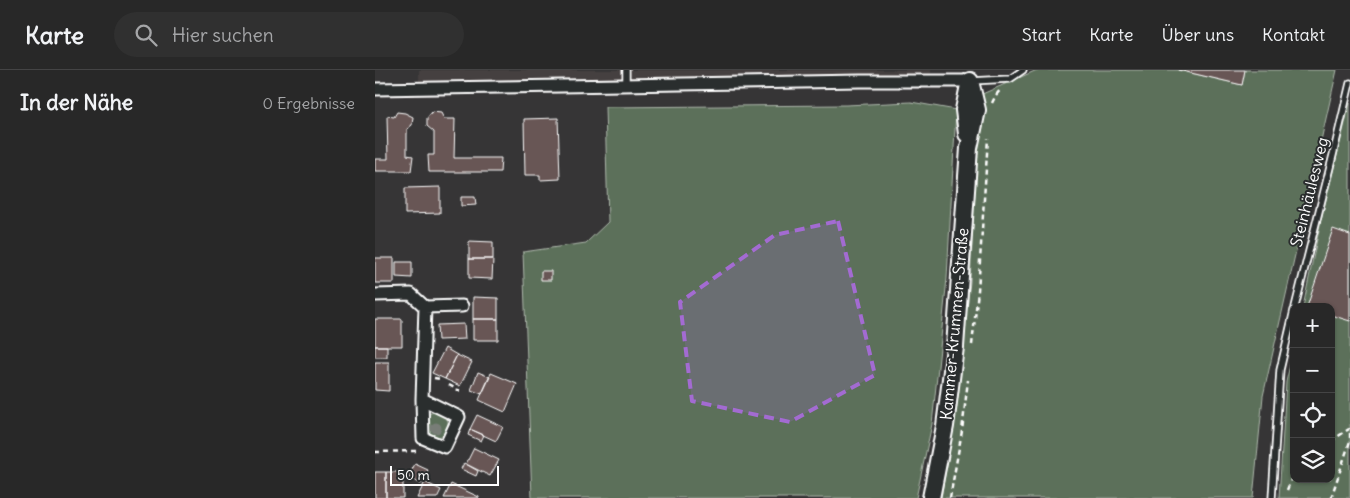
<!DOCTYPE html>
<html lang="de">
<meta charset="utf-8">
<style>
body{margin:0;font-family:Delius,sans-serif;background:#303030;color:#f1f3f6}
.controls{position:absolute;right:15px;bottom:15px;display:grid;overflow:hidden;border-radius:10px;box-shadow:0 1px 4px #0004}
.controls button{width:45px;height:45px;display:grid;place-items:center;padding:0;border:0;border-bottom:1px solid #444445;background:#282828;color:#f1f3f6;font:25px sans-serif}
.scale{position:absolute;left:15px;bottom:12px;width:109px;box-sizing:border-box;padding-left:5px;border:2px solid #fff;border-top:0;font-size:14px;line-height:18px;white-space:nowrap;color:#fff;-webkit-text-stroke:4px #2a2d2e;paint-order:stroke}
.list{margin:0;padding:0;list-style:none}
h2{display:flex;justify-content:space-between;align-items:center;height:65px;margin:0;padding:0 20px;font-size:21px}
h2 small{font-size:16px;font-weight:400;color:#a5a6a8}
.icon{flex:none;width:28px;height:28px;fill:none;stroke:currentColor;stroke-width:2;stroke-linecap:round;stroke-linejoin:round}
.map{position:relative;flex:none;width:975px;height:428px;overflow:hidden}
header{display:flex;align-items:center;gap:30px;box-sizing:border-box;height:70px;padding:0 25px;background:#282828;border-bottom:1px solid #444445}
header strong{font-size:24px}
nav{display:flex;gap:28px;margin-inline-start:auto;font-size:18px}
.search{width:350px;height:45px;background:#303030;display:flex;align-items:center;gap:12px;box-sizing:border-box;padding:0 18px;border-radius:28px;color:#a5a6a8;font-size:19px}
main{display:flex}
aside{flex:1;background:#282828}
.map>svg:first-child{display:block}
.built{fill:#453f3f}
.green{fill:#5c705a;stroke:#aeb8ac}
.building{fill:#685655;stroke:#fff}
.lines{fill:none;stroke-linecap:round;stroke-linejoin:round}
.lane-casing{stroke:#fff;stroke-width:9}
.street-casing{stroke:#fff;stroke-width:15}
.secondary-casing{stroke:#fff;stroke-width:20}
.path{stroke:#fff;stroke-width:2.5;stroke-dasharray:5 4;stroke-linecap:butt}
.lane{stroke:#2a2d2e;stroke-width:5.5}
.street{stroke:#2a2d2e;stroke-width:11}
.secondary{stroke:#2a2d2e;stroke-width:16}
.tree{fill:#787d77}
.marked{fill:#a36bd2;fill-opacity:0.2;stroke:#a36bd2;stroke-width:4;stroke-dasharray:10 6;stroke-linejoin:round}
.labels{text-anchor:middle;stroke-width:4;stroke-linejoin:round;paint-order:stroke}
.street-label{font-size:16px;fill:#fff;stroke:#2a2d2e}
</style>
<header>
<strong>Karte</strong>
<div class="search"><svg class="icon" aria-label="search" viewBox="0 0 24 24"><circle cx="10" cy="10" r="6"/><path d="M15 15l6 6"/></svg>Hier suchen</div>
<nav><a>Start</a><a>Karte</a><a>Über uns</a><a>Kontakt</a></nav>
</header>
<main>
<aside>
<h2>In der Nähe<small>0 Ergebnisse</small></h2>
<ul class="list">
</ul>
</aside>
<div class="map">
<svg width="975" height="428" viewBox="0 0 975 428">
<rect width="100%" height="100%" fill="#363536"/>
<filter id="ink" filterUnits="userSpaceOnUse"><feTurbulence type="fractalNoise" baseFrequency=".02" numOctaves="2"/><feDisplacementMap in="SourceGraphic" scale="10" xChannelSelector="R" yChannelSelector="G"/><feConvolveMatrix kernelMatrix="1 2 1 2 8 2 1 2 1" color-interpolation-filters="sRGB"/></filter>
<g filter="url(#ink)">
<path class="built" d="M44,0H556V4L44,11Z"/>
<path class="green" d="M662,0H803L867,15L870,0H962L888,326L878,428H566L578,359L595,212L605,25Z
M536,32L581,40L572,208L565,278L557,354L541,428H157L148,182L211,173L233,152L230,37L471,35Z
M975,33V428H904L911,312L919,278V409H956V237H928L946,150Z
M59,342C62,344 67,345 70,347C73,349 73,351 73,354C74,367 56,373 53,360C52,355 53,349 53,344Z"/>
<path class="building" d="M803,0H870L867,15Z
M22,42L30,43L38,47L37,55L32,59V85L38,86L36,101H0V89H13L12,46L19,47Z
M57,42L66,43L69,49H80L79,88H126L125,102H54L53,85H59V62L52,56V48Z
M183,48L185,109L165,110V105H150L149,49Z
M65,117V143L30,144V118Z
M86,127H100L101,135L86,136Z
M958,159L975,165V251L956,245V237H932Z
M94,171L118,172V189H94Z
M0,188H19V213H0Z
M94,189H118L117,209L94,208Z
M21,192H37V208L21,207Z
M166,201H176V210H166Z
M98,227L123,228V249H98Z
M0,249H27V276H0Z
M98,249H123V270H98Z
M89,254L90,269L63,270L62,255Z
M0,276H12V287H0Z
M70,278L82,285L70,309L57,303Z
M82,285L97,292L85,316L70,309Z
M0,292H14V321L0,320Z
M103,302L115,307L107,324L96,320Z
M116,303L142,314L130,342L104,330Z
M102,345L128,357L121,371L95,359Z
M95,359L109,365L106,371L93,365Z
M99,378L124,390L115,406L91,394Z
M89,393L103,401L101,406L86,399Z
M40,394L53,400L46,414L33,407Z
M0,402H11V428H0Z
M11,402H28V428H11Z
M50,412L66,420L62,428H42Z
M76,414L104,427V428H69Z"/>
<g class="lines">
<g class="lane-casing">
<path id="lane" d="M251,0V15
M596,11L635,9L648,0
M920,237L958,85L975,13
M897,428L905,300L919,240"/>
</g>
<g class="street-casing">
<path id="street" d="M0,19L485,11H595
M0,225L36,224L50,237L47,329L48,368L70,377L84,347L47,329
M50,237L87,236"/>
</g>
<g class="secondary-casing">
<path id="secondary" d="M592,64L589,40L594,15
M556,428L570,356L580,277L594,78L602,40L595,11"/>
</g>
<path class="path" d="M617,33L621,25L626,19
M597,275L603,221L613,68
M59,308L65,309
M74,315L85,321
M956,371L974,359
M0,382L41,381L42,379
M912,420L919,402
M575,428L587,361L593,310
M956,428L975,371V358"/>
<use href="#lane" class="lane"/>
<use href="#street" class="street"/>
<use href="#secondary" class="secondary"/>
</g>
<circle class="tree" cx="61" cy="358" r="5.5"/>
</g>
<path class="marked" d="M463,151L500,305L415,352L317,331L305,232L400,165Z"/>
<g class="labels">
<g class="street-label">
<text transform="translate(934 122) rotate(-76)" y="6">Steinhäulesweg</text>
<text transform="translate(579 254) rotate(-85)" y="6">Kammer-Krummen-Straße</text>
</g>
</g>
</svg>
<div class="controls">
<button>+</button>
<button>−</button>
<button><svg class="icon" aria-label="locate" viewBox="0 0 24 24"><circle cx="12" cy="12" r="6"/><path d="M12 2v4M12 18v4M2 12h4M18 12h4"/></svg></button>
<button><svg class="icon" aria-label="layers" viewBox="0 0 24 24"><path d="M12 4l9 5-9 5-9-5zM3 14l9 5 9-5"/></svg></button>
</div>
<div class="scale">50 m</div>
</div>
</main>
